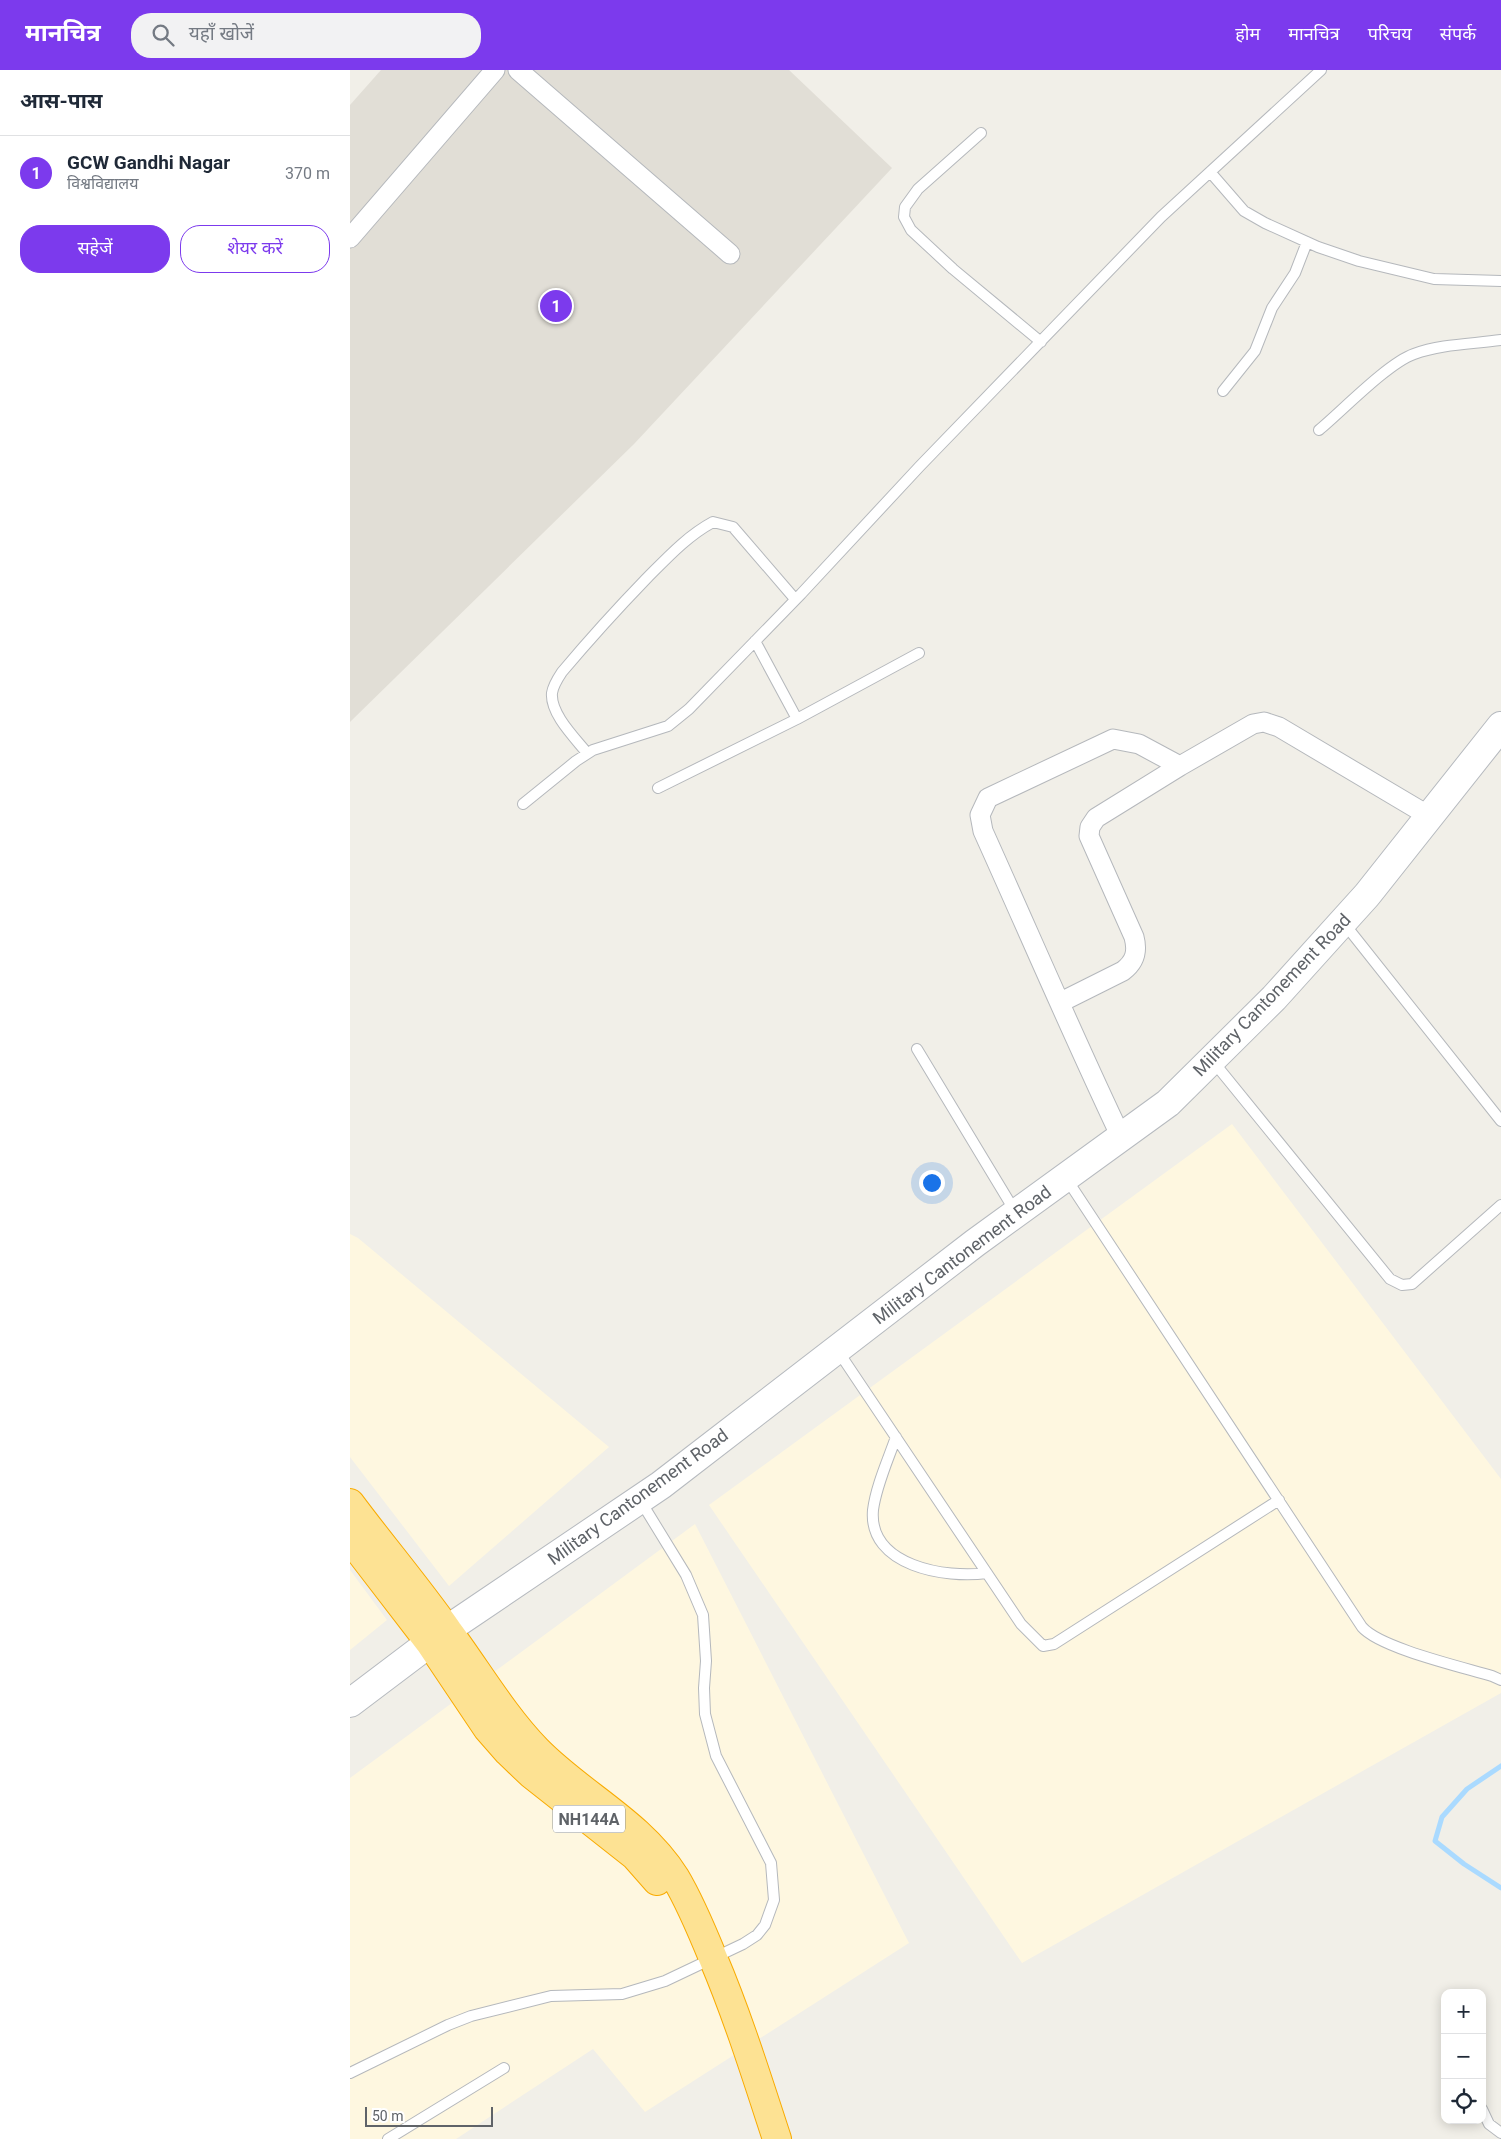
<!DOCTYPE html>
<html lang="hi">
<meta charset="utf-8">
<style>
body{margin:0;font-family:Roboto,"Noto Sans Devanagari",sans-serif;background:#f2f2f3;color:#1f2937}
.controls{position:absolute;right:15px;bottom:15px;display:grid;overflow:hidden;border-radius:10px;box-shadow:0 2px 12px #0003}
.controls button{width:45px;height:45px;display:grid;place-items:center;padding:0;border:0;border-bottom:1px solid #e0e1e3;background:#fff;color:#1f2937;font:25px sans-serif}
.scale{position:absolute;left:15px;bottom:12px;width:128px;box-sizing:border-box;padding-left:5px;border:2px solid #5f6368;border-top:0;font-size:14px;line-height:18px;white-space:nowrap;color:#5f6368;-webkit-text-stroke:4px #fff;paint-order:stroke}
.you{position:absolute;left:581px;top:1112px;width:18px;height:18px;margin:-12px;border:4px solid #fff;border-radius:50%;background:#1a73e8;box-shadow:0 0 0 8px #1a73e833}
.badge{display:grid;place-items:center;width:32px;height:32px;border-radius:50%;background:#7c3aed;color:#fff;font-size:16px;font-weight:700}
.pin{position:absolute;translate:-50% -50%;border:2px solid #fff;box-shadow:0 1px 5px #0006}
.list{margin:0;padding:0;list-style:none}
h2{display:flex;justify-content:space-between;align-items:center;height:65px;margin:0;padding:0 20px;font-size:21px}
h2 small{font-size:16px;font-weight:400;color:#747a83}
.list li{display:grid;grid-template-columns:32px 1fr auto;gap:15px;align-items:center;box-sizing:border-box;height:75px;padding:0 20px;border-top:1px solid #e0e1e3}
.list b{display:block;font-size:19px;white-space:nowrap}
.list p{margin:0;font-size:16px;white-space:nowrap;color:#747a83}
.list em{font-size:16px;font-style:normal;color:#747a83}
.actions{display:flex;gap:10px;padding:15px 20px}
.actions a{flex:1;padding:11px 0;border:1px solid #7c3aed;border-radius:20px;text-align:center;font-size:18px;color:#7c3aed}
.actions .main{background:#7c3aed;color:#fff}
.icon{flex:none;width:28px;height:28px;fill:none;stroke:currentColor;stroke-width:2;stroke-linecap:round;stroke-linejoin:round}
.map{position:relative;flex:none;width:1151px;height:2069px;overflow:hidden}
header{display:flex;align-items:center;gap:30px;box-sizing:border-box;height:70px;padding:0 25px;background:#7c3aed;color:#fff}
header strong{font-size:24px}
nav{display:flex;gap:28px;margin-inline-start:auto;font-size:18px}
.search{width:350px;height:45px;background:#f2f2f3;display:flex;align-items:center;gap:12px;box-sizing:border-box;padding:0 18px;border-radius:20px;color:#747a83;font-size:19px}
main{display:flex}
aside{flex:1;background:#fff}
.map>svg:first-child{display:block}
.commercial{fill:#fef7e0}
.education{fill:#e1ded6}
.lines{fill:none;stroke-linecap:round;stroke-linejoin:round}
.stream{stroke:#aadaff;stroke-width:5}
.lane-casing{stroke:#b5b8bc;stroke-width:12}
.street-casing{stroke:#b5b8bc;stroke-width:21}
.secondary-casing{stroke:#b6babf;stroke-width:30}
.highway-casing{stroke:#f9ab00;stroke-width:30}
.lane{stroke:#fff;stroke-width:10}
.street{stroke:#fff;stroke-width:19}
.secondary{stroke:#fff;stroke-width:28}
.highway{stroke:#fde293;stroke-width:28}
.labels{text-anchor:middle;stroke-width:4;stroke-linejoin:round;paint-order:stroke}
.shield{fill:#fff;stroke:#8f9295;stroke-width:1}
.shield-label{font-size:16px;font-weight:bold;fill:#5f6368}
.street-label{font-size:18px;fill:#5f6368;stroke:#fff}
</style>
<header>
<strong>मानचित्र</strong>
<div class="search"><svg class="icon" aria-label="search" viewBox="0 0 24 24"><circle cx="10" cy="10" r="6"/><path d="M15 15l6 6"/></svg>यहाँ खोजें</div>
<nav><a>होम</a><a>मानचित्र</a><a>परिचय</a><a>संपर्क</a></nav>
</header>
<main>
<aside>
<h2>आस-पास<small></small></h2>
<ul class="list">
<li><span class="badge">1</span><div><b>GCW Gandhi Nagar</b><p>विश्वविद्यालय</p></div><em>370 m</em></li>
</ul>
<div class="actions"><a class="main">सहेजें</a><a>शेयर करें</a></div>
</aside>
<div class="map">
<svg width="1151" height="2069" viewBox="0 0 1151 2069">
<rect width="100%" height="100%" fill="#f1efe8"/>
<path class="commercial" d="M882,1054L1151,1409V1623L672,1893L359,1435Z
M0,1164L8,1168L259,1377L99,1516L0,1387Z
M345,1454L559,1873L295,2042L243,1979L106,2069H0V1708Z
M0,1500L37,1550L0,1580Z"/>
<path class="education" d="M31,0H439L542,98L284,374L0,652V35Z"/>
<g class="lines">
<path class="stream" d="M1151,1696L1117,1719L1092,1747L1085,1771L1114,1794L1151,1818"/>
<g class="lane-casing">
<path id="lane" d="M631,63L568,119L555,137L554,147L561,160L603,199L691,272
M861,103L894,141L915,153L968,177L1009,191L1084,209L1151,211
M873,321L905,281L922,238L945,203L957,172
M969,360C992,341 1038,293 1064,284C1091,274 1123,274 1151,270
M405,571L447,649
M237,683C226,669 200,644 202,623C203,616 208,608 212,602C239,570 267,539 296,509C317,488 337,466 363,452L383,457L445,529
M308,718L447,649L569,583
M173,734L226,691L243,680L318,656L339,639L451,524L570,396L811,147L971,0
M993,852L1151,1051
M567,979L666,1143
M862,990L1040,1209L1052,1215L1062,1214L1151,1135
M716,1108L1012,1557C1030,1578 1112,1597 1142,1606L1151,1610
M488,1281L671,1554L693,1576L704,1574L929,1430
M546,1367C538,1390 526,1416 523,1440C518,1496 596,1509 637,1503
M0,2003L98,1955L121,1946L201,1926L272,1924L315,1911L393,1874L407,1865L415,1855L424,1830L421,1793L366,1686L355,1644L354,1618L356,1591L353,1545L336,1505L290,1430
M1132,2039L1139,2054L1151,2063
M38,2069L154,1998"/>
</g>
<g class="street-casing">
<path id="street" d="M168,0L380,184
M0,168L145,0
M711,932L773,901C785,892 788,882 784,867L739,766L740,757L746,748L830,696L903,654L914,652L929,657L1079,746
M771,1067C723,966 679,863 633,761L630,745L638,728L763,669L789,674L830,696"/>
</g>
<g class="secondary-casing">
<path id="secondary" d="M0,1633L98,1559L311,1415L625,1173L818,1033L924,928L1017,825L1151,656"/>
</g>
<g class="highway-casing">
<path id="highway" d="M0,1433C32,1476 67,1517 98,1561C127,1600 153,1645 187,1680C231,1725 290,1752 325,1807C340,1832 352,1861 363,1888C388,1947 407,2008 427,2069
M0,1469L80,1573L137,1658L158,1682L181,1704L285,1786L307,1811"/>
</g>
<use href="#lane" class="lane"/>
<use href="#street" class="street"/>
<use href="#secondary" class="secondary"/>
<use href="#highway" class="highway"/>
</g>
<g class="labels">
<rect class="shield" x="203" y="1735.5" width="72" height="27" rx="4"/>
<g class="shield-label">
<text x="239" y="1755">NH144A</text>
</g>
<g class="street-label">
<text transform="translate(922 925) rotate(-46)" y="6">Military Cantonement Road</text>
<text transform="translate(612 1185) rotate(-37)" y="6">Military Cantonement Road</text>
<text transform="translate(288 1427) rotate(-36)" y="6">Military Cantonement Road</text>
</g>
</g>
</svg>
<div class="controls">
<button>+</button>
<button>−</button>
<button><svg class="icon" aria-label="locate" viewBox="0 0 24 24"><circle cx="12" cy="12" r="6"/><path d="M12 2v4M12 18v4M2 12h4M18 12h4"/></svg></button>
</div>
<div class="scale">50 m</div>
<div class="you"></div>
<div class="pin badge" style="left:206px;top:236px">1</div>
</div>
</main>
